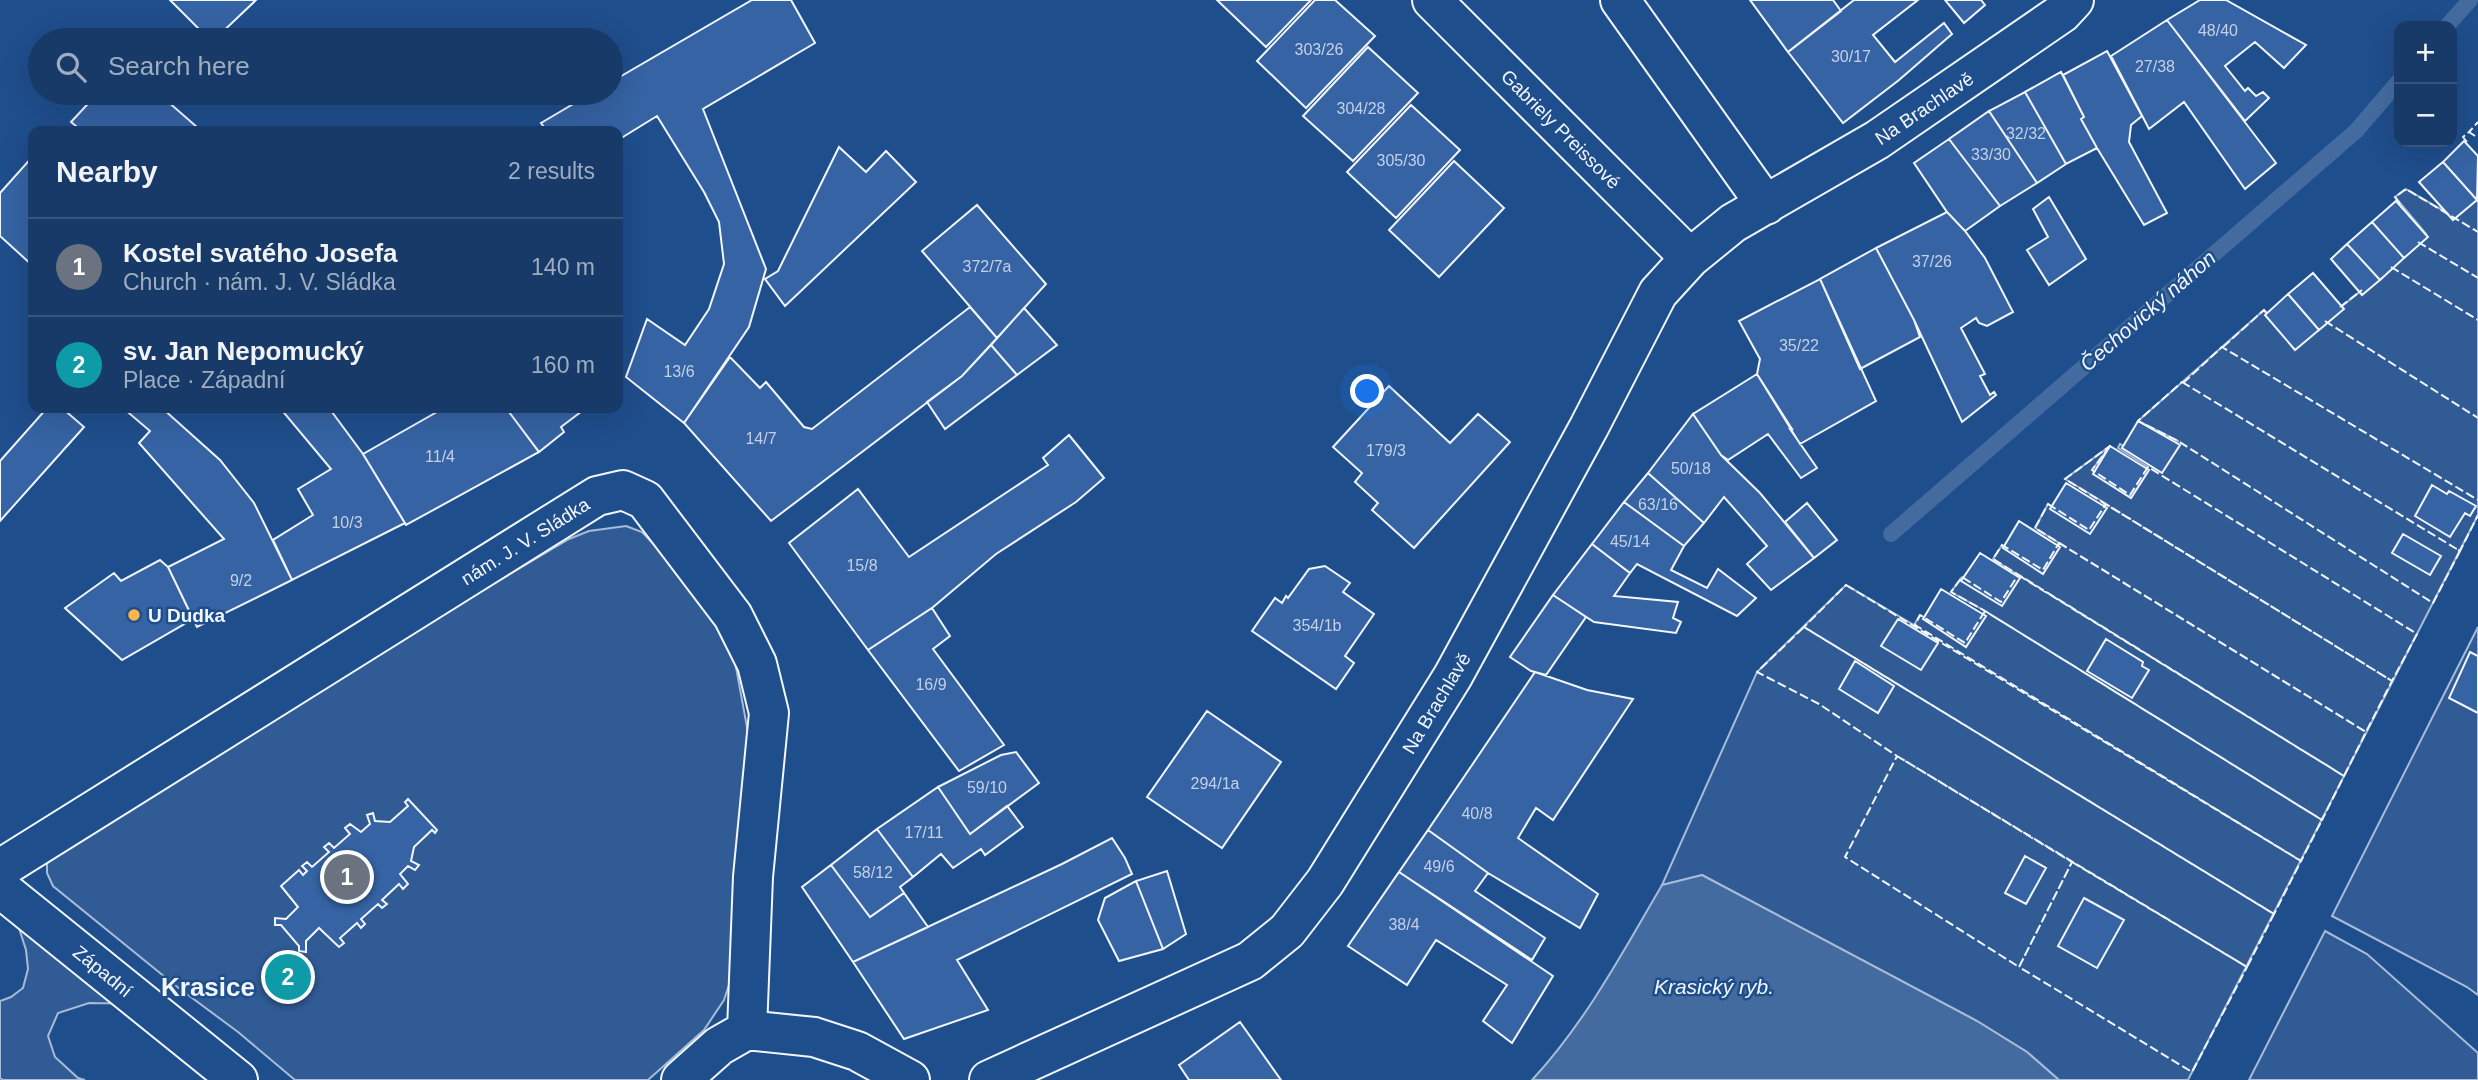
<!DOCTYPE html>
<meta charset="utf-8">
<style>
body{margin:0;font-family:Helvetica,sans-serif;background:#244571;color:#f1f3f6}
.controls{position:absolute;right:21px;top:21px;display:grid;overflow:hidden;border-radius:14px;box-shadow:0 7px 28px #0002}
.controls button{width:63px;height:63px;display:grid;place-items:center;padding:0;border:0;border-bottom:2px solid #36547d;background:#173a69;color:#f1f3f6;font:35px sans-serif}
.you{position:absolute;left:1368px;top:392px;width:24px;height:24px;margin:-18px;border:5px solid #fff;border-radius:50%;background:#1a73e8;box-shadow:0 0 0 10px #1a73e833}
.badge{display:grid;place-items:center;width:46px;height:46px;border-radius:50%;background:#e797bd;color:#fff;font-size:23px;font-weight:700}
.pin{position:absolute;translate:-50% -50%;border:4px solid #fff;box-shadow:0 2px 7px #0006}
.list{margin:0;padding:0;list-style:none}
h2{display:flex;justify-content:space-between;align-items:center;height:91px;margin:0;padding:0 28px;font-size:30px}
h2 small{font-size:23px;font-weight:400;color:#9eadc0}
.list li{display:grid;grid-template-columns:46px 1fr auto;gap:21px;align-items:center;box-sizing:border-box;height:98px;padding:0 28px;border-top:2px solid #36547d}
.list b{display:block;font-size:26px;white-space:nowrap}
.list p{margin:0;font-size:23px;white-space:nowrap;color:#9eadc0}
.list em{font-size:23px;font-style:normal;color:#9eadc0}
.icon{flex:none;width:38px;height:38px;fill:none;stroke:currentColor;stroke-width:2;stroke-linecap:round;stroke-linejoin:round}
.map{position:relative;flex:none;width:2478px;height:1080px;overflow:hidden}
.search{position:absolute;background:#173a69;box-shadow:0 7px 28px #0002;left:28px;top:28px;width:595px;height:77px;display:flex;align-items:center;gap:18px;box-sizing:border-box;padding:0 24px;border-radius:38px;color:#9eadc0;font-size:26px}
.panel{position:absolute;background:#173a69;box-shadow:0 7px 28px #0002;left:28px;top:126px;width:595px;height:287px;border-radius:14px}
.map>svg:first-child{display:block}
.built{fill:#305b95;stroke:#a8bbd7;stroke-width:2}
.water{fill:#446ba0;stroke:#a8bbd7;stroke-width:2}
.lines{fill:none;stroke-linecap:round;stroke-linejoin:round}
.stream{stroke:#446ba0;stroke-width:16}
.building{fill:#3563a3;stroke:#f2f6ff;stroke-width:2}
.minor-casing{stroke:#f2f6ff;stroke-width:42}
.minor{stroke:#1f4e8c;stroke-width:38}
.fence{stroke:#f2f6ff;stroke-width:2;stroke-dasharray:9 3.5;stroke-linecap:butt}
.poi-dot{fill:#ffb74d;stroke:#1f4e8c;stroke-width:2.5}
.labels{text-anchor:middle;stroke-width:5;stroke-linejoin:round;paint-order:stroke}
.number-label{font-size:16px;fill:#c3d1e8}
.street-label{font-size:19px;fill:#f2f6ff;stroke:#1f4e8c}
.poi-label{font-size:19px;font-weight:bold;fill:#f2f6ff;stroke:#1f4e8c;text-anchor:start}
.water-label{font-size:21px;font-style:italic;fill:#f2f6ff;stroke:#1f4e8c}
.district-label{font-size:26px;font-weight:bold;fill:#f2f6ff;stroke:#1f4e8c}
</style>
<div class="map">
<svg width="2478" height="1080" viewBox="0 0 2478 1080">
<rect width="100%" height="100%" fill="#1f4e8c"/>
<path class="built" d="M2406,189L2451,215L2478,194V515L2188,1080H2059L2027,1052L1977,1021L1702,875L1662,885L1757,672L1846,585L1914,625L1920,615L1965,642L1985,611L1951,592L1962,577L2001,602L2018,575L1993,559L2002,545L2043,570L2059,543L2035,528L2048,504L2089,530L2105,503L2065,479L2110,446L2092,470L2130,494L2148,467L2118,448L2120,444L2161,469L2178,441L2138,421L2264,310L2293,346L2379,276L2426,234L2395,197Z
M626,526L642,532L684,576L733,651L749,738L731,979L724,1000L704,1030L648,1080H295L238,1032L176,986L53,886L47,873V864L50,856L67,837L569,539L589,531Z
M2478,627V995L2467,987L2332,916Z
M8,894L144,1004L89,1003L58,1013L48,1036L55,1057L78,1078L85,1080H3L0,1078V1001L11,997L23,988L28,969L26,950Z
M2325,931L2367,954L2478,1053V1080H2249Z"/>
<path class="water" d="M1702,875L1977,1021L2027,1052L2059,1080H1532C1585,1023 1623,952 1662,885Z"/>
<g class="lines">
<path class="stream" d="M2447,26L2470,0
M1891,534L2356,131L2399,81"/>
</g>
<path class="building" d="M170,0H256L214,40H210Z
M752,0H791L815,43L703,109L766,269L749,327L684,423L626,377L647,319L685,345L709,309L724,264L719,222L704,192L657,116L618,140V131H547L541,123L592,93H611V82Z
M1217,0H1311L1266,47Z
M1315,0H1335L1375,36L1306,108L1257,61Z
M1750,0H1833L1841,11L1788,52Z
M1854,0H1918L1873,35L1895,62L1944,23L1952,34L1899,80L1843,123L1788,52Z
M1945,0H1981L1985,5L1964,23Z
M2200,0H2226L2306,45L2284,68L2255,42L2225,66L2245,91L2248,88L2256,96L2263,92L2269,98L2245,121L2167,20Z
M2167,20L2276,163L2245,189L2184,102L2149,129L2111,56Z
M1368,47L1418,93L1353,161L1303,116Z
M2107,51L2142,116L2131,125L2129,142L2167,213L2144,225L2097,148L2081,119L2084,117L2063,75Z
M2061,72L2084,117L2081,119L2097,148L2066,164L2025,92Z
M2025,92L2066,164L2037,183L1989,111Z
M98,93H158L198,128L194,131H82L71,122Z
M1411,105L1460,150L1396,218L1347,172Z
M1989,111L2037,183L2000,206L1949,139Z
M1949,139L2000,206L1965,231L1947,212L1914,163Z
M2464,141L2478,156L2477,200L2443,162Z
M839,147L866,172L886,151L916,182L785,306L765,279L778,271Z
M33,156V266L0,236V193Z
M1454,161L1504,208L1439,277L1389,230Z
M2443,162L2477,200L2453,220L2419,182Z
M2049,197L2086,259L2049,285L2027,250L2048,237L2033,209Z
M2396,201L2428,237L2404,258L2372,222Z
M977,205L1046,284L997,338L922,251Z
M1947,212L1965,231L1985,258L2013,312L1987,326L1979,323L1976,318L1961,328L1985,374L1980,376L1990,395L1994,392L1996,395L1962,422L1914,320L1876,248Z
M2372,222L2404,258L2380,280L2347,244Z
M2347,244L2380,280L2362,295L2331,259Z
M1876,248L1914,320L1920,337L1860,369L1820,279Z
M2313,273L2344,309L2319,330L2288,294Z
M1820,279L1876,401L1800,444L1757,374L1760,359L1739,321Z
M2288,294L2319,330L2295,350L2265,315Z
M970,307L997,338L962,376L771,521L684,423L730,357L760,388L766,382L804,427L812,429Z
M1024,308L1057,345L1017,375L991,345Z
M991,345L1017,375L945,429L927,402L962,376Z
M1757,374L1792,429H1790L1817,468L1801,478L1768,434L1728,460L1721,455L1693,414Z
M1389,386L1450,443L1478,414L1510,442L1414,548L1372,510L1378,503L1355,482L1362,473L1333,447Z
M47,408H62L84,427L0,521V461Z
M123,408H162L220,460L254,503L292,580L197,627L168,567L224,539L139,443L150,431Z
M280,408H329L363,454L405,523L292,580L273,540L313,515L298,489L331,469Z
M444,408H506L539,452L406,525L363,454Z
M515,408H586L561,427L564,432L539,452L509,412Z
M1693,414L1721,455L1760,493L1814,558L1771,590L1747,564L1767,546L1724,497L1704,523L1648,473Z
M2138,421L2180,445L2162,473L2122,448Z
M1069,435L1104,478L1076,502L996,554L932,608L868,650L789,543L858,489L909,557L1048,465L1043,458Z
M2110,446L2149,470L2131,498L2093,474Z
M1648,473L1704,523L1684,546L1624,502Z
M2066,483L2107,508L2090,534L2050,509Z
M2432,485L2447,494L2449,491L2476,506L2470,516L2465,513L2450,537L2415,516Z
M1624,502L1684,546L1671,570L1707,588L1718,569L1756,598L1737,616L1637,564L1630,573L1592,544Z
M1807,503L1837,540L1814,558L1785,522Z
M2019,521L2060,547L2043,574L2003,548Z
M2403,534L2441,556L2430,575L2392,553Z
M1592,544L1630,573L1614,596L1678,602L1673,618L1681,622L1676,633L1594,622L1553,595Z
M1980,553L2020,578L2002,606L1961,581Z
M160,560L168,567L193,619L122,660L65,608L114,573L121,581Z
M1325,566L1350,583L1343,592L1374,614L1345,656L1354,663L1336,689L1252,631L1275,598L1282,603L1286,596L1288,598L1309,569Z
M1941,589L1986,616L1966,647L1923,619Z
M1553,595L1586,617L1546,675L1531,671L1510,657Z
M932,608L950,636L933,649L1004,745L959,771L868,650Z
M1898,619L1938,643L1921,670L1881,646Z
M2106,639L2143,662L2142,666L2149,670L2132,698L2087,671Z
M2470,652L2478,656V713L2449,698Z
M1855,661L1894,686L1878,713L1839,689Z
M1535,672L1587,690L1633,699L1553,820L1536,808L1518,838L1598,894L1580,928L1488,873L1428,830Z
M1207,711L1281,762L1222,848L1147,797Z
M1016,752L1039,783L970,834L938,787L1001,755Z
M938,787L970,834L1007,806L1023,827L985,855L981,849L953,868L941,854L913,877L877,829Z
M408,799L437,830L435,833L432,830L414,847L411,861L419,865L415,870L408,866L400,874L408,884L403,889L399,884L382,900L387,904L382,908L378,904L361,919L365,924L361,928L357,923L340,938L344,943L339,947L319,928L306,941V952L299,951V946L281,925H275V918L286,919L298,907L281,886L299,870L303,875L307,871L302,866L307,862L312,867L329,852L324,847L329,843L334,848L350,834L345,828L350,824L361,832L370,824L367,815L373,813L375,821L390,822L408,806L405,802Z
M877,829L913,877L900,887L904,893L870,917L831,865Z
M1428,830L1488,873L1475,891L1545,938L1532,960L1399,872Z
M1112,838L1125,858L1132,874L957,960L988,1010L904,1039L853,962L1062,864Z
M2025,856L2046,868L2026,904L2005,893Z
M831,865L870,917L904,893L928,927L853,962L802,887Z
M1167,871L1186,934L1163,949L1136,881Z
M1399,872L1553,976L1512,1043L1483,1021L1507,985L1436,940L1407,985L1348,946Z
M1136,881L1163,949L1119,961L1098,920L1105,898Z
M2084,898L2124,920L2097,968L2058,946Z
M1240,1022L1281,1080H1189L1179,1065Z"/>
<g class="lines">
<g class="minor-casing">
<path id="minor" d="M1432,0L1690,258
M1620,0L1766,205
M0,869L597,496L623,490L645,500L733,616L757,664L769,713L753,877L747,1030L719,1046L681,1080
M0,888L238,1080
M747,1030L814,1037L857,1051L910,1080
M989,1080L1250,961L1287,931L1325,882L1453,676L1589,427L1658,293L1690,258L1733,223L1877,140L2062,13L2074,0"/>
</g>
<use href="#minor" class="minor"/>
<path class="fence" d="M2472,134L2469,132L2478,122
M2467,142L2463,137L2469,132L2478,138
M2400,204L2395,197L2406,189L2478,232
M2418,242L2478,278
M2391,267L2478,320
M2340,307L2362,290
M2325,321L2478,418
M2223,347L2264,310L2268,315
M2182,382L2460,551L2433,603L2178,441L2138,421Z
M2183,383L2222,347L2478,500
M2110,446L2092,470L2130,495L2148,467L2417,634L2392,681L2065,479Z
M2048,504L2089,530L2106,504L2392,681L2366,732L2035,528Z
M2059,543L2366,732L2344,776L1993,559L2002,545L2043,570Z
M2458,550L2460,551L2478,515
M2018,575L2344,776L2322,820L1985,611L1951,592L1962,577L2001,602Z
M1846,585L2301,861L2274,914L1804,627Z
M1985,611L2322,820L2301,861L1915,625L1920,615L1965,643Z
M1804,627L2274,914L2247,967L1897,756L1819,704L1757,672Z
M1897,756L2072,862L2019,967L1845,857Z
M2072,862L2247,967L2192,1072L2019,967Z"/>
</g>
<circle class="poi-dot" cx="134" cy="615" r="7"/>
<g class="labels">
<g class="number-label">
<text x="2218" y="36">48/40</text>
<text x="1319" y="55">303/26</text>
<text x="1851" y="62">30/17</text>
<text x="2155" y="72">27/38</text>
<text x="1361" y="114">304/28</text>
<text x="2026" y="139">32/32</text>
<text x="1991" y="160">33/30</text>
<text x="1401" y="166">305/30</text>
<text x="1932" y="267">37/26</text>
<text x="987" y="272">372/7a</text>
<text x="1799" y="351">35/22</text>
<text x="679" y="377">13/6</text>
<text x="761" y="444">14/7</text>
<text x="1386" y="456">179/3</text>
<text x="440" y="462">11/4</text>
<text x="1691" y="474">50/18</text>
<text x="1658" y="510">63/16</text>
<text x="347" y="528">10/3</text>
<text x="1630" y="547">45/14</text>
<text x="862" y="571">15/8</text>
<text x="241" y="586">9/2</text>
<text x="1317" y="631">354/1b</text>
<text x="931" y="690">16/9</text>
<text x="1215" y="789">294/1a</text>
<text x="987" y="793">59/10</text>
<text x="1477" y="819">40/8</text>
<text x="924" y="838">17/11</text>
<text x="1439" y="872">49/6</text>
<text x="873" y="878">58/12</text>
<text x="1404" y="930">38/4</text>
</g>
<g class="street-label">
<text transform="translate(1924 108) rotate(-34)" y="7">Na Brachlavě</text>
<text transform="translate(1561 129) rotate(45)" y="7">Gabriely Preissové</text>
<text transform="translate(525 541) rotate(-32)" y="7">nám. J. V. Sládka</text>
<text transform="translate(1436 703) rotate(-59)" y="7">Na Brachlavě</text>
<text transform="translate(103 971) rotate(39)" y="7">Západní</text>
</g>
<g class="poi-label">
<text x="148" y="622">U Dudka</text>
</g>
<g class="water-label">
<text transform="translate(2148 311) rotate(-41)" y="7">Čechovický náhon</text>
<text x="1714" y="994">Krasický ryb.</text>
</g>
<g class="district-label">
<text x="208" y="996">Krasice</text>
</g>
</g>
</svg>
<div class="controls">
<button>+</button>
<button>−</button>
</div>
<div class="you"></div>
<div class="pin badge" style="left:347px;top:877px;background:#6b7280">1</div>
<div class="pin badge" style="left:288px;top:977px;background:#0f9aa8">2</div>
<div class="search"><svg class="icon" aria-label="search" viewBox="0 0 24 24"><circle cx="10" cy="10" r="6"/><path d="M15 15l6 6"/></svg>Search here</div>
<section class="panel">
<h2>Nearby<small>2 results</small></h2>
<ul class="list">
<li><span class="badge" style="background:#6b7280">1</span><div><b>Kostel svatého Josefa</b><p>Church · nám. J. V. Sládka</p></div><em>140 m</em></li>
<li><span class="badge" style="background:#0f9aa8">2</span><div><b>sv. Jan Nepomucký</b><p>Place · Západní</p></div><em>160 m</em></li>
</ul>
</section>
</div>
